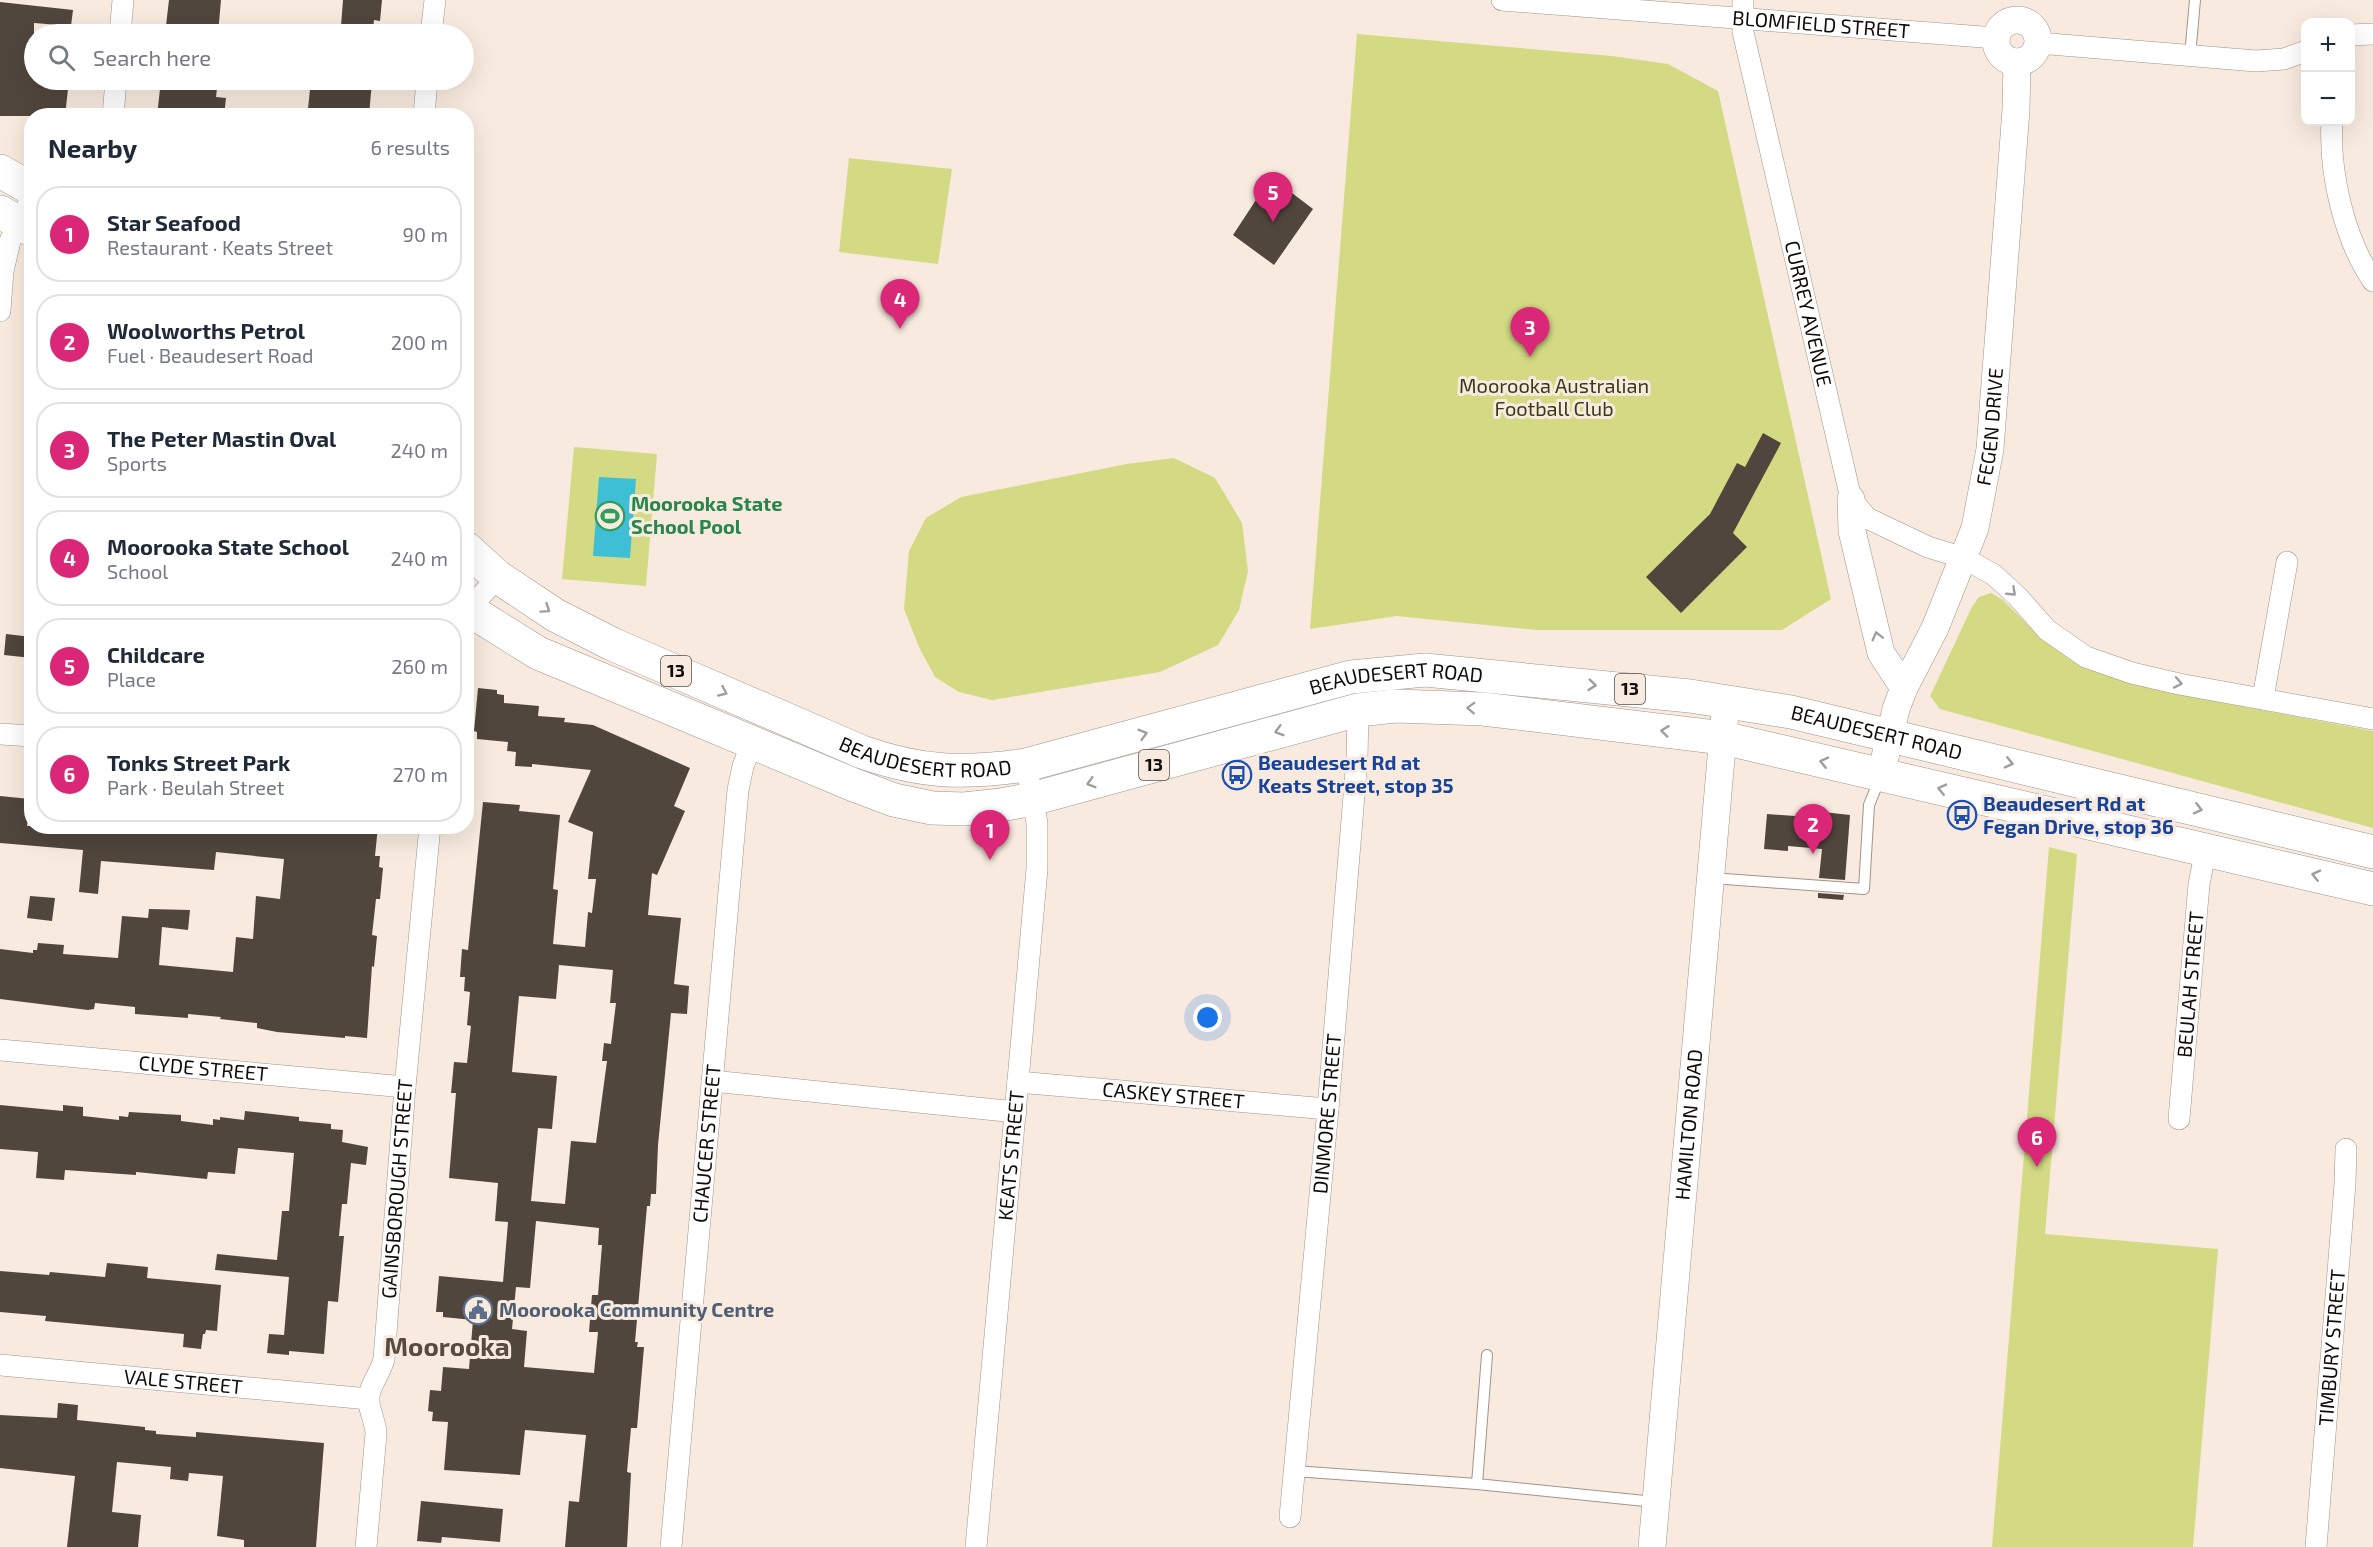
<!DOCTYPE html>
<meta charset="utf-8">
<style>
body{margin:0;font-family:"Exo 2",sans-serif;background:#f2f2f3;color:#1f2937}
.controls{position:absolute;right:18px;top:18px;display:grid;overflow:hidden;border-radius:12px;box-shadow:0 6px 24px #0002}
.controls button{width:54px;height:54px;display:grid;place-items:center;padding:0;border:0;border-bottom:2px solid #e0e1e3;background:#fff;color:#1f2937;font:30px sans-serif}
.you{position:absolute;left:1208px;top:1018px;width:21px;height:21px;margin:-15px;border:4px solid #fff;border-radius:50%;background:#1a73e8;box-shadow:0 0 0 9px #1a73e833}
.badge{display:grid;place-items:center;width:39px;height:39px;border-radius:50%;background:#db2777;color:#fff;font-size:20px;font-weight:700}
.pin{position:absolute;translate:-50% -50px;filter:drop-shadow(0 2px 3px #0008)}
.pin::after{content:'';position:absolute;top:32px;width:21px;height:18px;background:inherit;clip-path:polygon(0 0,100% 0,50% 100%)}
.list{margin:0;padding:0;list-style:none}
h2{display:flex;justify-content:space-between;align-items:center;height:78px;margin:0;padding:0 24px;font-size:26px}
h2 small{font-size:20px;font-weight:400;color:#747a83}
.list li{display:grid;grid-template-columns:39px 1fr auto;gap:18px;align-items:center;box-sizing:border-box;height:96px;margin:0 12px 12px;padding:0 12px;border:2px solid #e0e1e3;border-radius:24px}
.list b{display:block;font-size:22px;white-space:nowrap}
.list p{margin:0;font-size:20px;white-space:nowrap;color:#747a83}
.list em{font-size:20px;font-style:normal;color:#747a83}
.icon{flex:none;width:33px;height:33px;fill:none;stroke:currentColor;stroke-width:2;stroke-linecap:round;stroke-linejoin:round}
.map{position:relative;flex:none;width:2373px;height:1547px;overflow:hidden}
.search{position:absolute;background:#fff;box-shadow:0 6px 24px #0002;left:24px;top:24px;width:450px;height:66px;display:flex;align-items:center;gap:15px;box-sizing:border-box;padding:0 21px;border-radius:33px;color:#747a83;font-size:22px}
.panel{position:absolute;background:#fff;box-shadow:0 6px 24px #0002;left:24px;top:108px;width:450px;height:726px;border-radius:24px}
.map>svg:first-child{display:block}
.green{fill:#d3da83}
.water{fill:#3fbfd6}
.building{fill:#51463d;fill-rule:evenodd}
.lines{fill:none;stroke-linecap:round;stroke-linejoin:round}
.service-casing{stroke:#a19489;stroke-width:12}
.minor-casing{stroke:#a19489;stroke-width:22}
.tertiary-casing{stroke:#a19489;stroke-width:28}
.trunk-casing{stroke:#a19489;stroke-width:34}
.service{stroke:#fff;stroke-width:10}
.minor{stroke:#fff;stroke-width:21}
.tertiary{stroke:#fff;stroke-width:27}
.trunk{stroke:#fff;stroke-width:33}
.oneway{stroke:#a09e9d}
.labels{text-anchor:middle;stroke-width:6;stroke-linejoin:round;paint-order:stroke}
.shield{fill:#f8eade;stroke:#564f49;stroke-width:1.5}
.shield-label{font-size:18px;font-weight:bold;fill:#110c09}
.street-label{font-size:20px;fill:#110c09;stroke:#f8eade}
.park-label{font-size:20px;fill:#383b15;stroke:#f8eade}
.leisure-label{font-size:20px;font-weight:bold;fill:#27864d;stroke:#f8eade;text-anchor:start}
.transit-label{font-size:20px;font-weight:bold;fill:#164399;stroke:#f8eade;text-anchor:start}
.service-label{font-size:20px;font-weight:bold;fill:#4e5e75;stroke:#f8eade;text-anchor:start}
.district-label{font-size:26px;font-weight:bold;fill:#564b41;stroke:#f8eade}
</style>
<div class="map">
<svg width="2373" height="1547" viewBox="0 0 2373 1547">
<rect width="100%" height="100%" fill="#f8eade"/>
<path class="green" d="M1357,34L1612,56L1668,64L1718,91L1831,599L1782,630H1537L1397,616L1310,629Z
M849,158L952,169L938,264L839,252Z
M574,447L657,454L646,586L562,579Z
M1174,458L1215,478L1242,523L1248,571L1239,610L1218,645L1160,672L992,700L959,692L935,677L919,647L904,609L909,551L926,518L961,497L1127,464Z
M1991,593L2003,600L2042,639L2192,697L2373,731V828L1940,709L1930,696L1972,607L1979,597Z
M2049,847L2077,854L2045,1234L2218,1249L2193,1547H1992Z"/>
<path class="water" d="M599,477L636,479L630,558L593,556Z"/>
<path class="building" d="M169,0H221L218,34H165Z
M343,0H382L380,21L374,20L373,29L341,26Z
M0,2L73,10L71,26L34,23V80H69L65,116H0Z
M161,80H218L216,97L226,98L224,116H157Z
M311,80L372,81L369,115L308,109Z
M1271,177L1313,209L1274,265L1233,235Z
M1763,433L1781,443L1733,533L1747,547L1681,613L1646,577L1710,514L1737,463L1745,467Z
M6,634L32,637V658L4,655Z
M478,688L497,690V694L504,695V703L539,706L538,716L565,718L564,722L593,725L690,768L674,806L685,811L657,875L652,873L648,915L681,918L674,984L689,986L687,1014L671,1013L658,1145L656,1194H651L650,1206H647L635,1342H638L637,1347H644L637,1428H631L627,1472L631,1473L627,1547H565L569,1501L579,1502L586,1435L525,1430L520,1475L444,1470L448,1422L432,1421L433,1412L428,1411L430,1390L441,1391L443,1367L469,1369L473,1320L443,1317V1312H436L439,1276L503,1282L508,1222L495,1221L498,1183L449,1178L456,1093H451L454,1062L467,1063L471,1026L467,1025L470,992L464,991L465,977H460L462,949L468,950L483,802L520,805L519,811L560,815L553,889L558,890L553,944L585,947L588,912L592,913L596,879H588L593,832L568,822L591,770L532,764V767L515,766L516,752L507,751L508,742L477,739V732L474,731ZM559,965L613,970L610,1003H616L611,1044L604,1043L602,1061H607L596,1143L571,1141L565,1204L531,1201L538,1128L552,1129L557,1076L512,1072L519,996L556,999ZM536,1221L599,1228L598,1245H602L598,1295H592L589,1332H598L594,1373L524,1367L527,1331L512,1329L516,1287L530,1288Z
M0,796L30,799L27,826H378L375,856H380L379,867L383,868L380,899H376L372,935L377,936L374,967L372,966L367,1038L345,1036V1038L277,1032L257,1028V1023L220,1019L221,1017L188,1014V1018L135,1014V1007L95,1003L94,1009L88,1010L0,999V949L33,953V950H37L38,943L64,945L63,954L118,958L122,916L148,918L149,909L190,910L188,930L162,927L159,965L233,972L236,937L253,939L256,896L280,899L284,859L216,852L214,870L101,861L98,894L79,892L83,850L0,843Z
M1823,812L1850,815L1845,880L1819,878L1822,849L1788,846V851L1764,849L1767,814L1823,818Z
M1818,893L1844,895L1843,900L1818,898Z
M30,896L55,898L52,921L27,918Z
M0,1105L63,1111V1105L83,1107V1116L119,1120V1116L128,1117L129,1112L181,1115V1121L213,1125V1119L220,1120V1117L244,1120L245,1111L299,1117V1121L331,1124V1129L343,1130L342,1142L368,1147L366,1165L351,1163L347,1204H342L339,1236H344L338,1302L328,1301L324,1354L289,1351V1355L267,1353L269,1334L284,1335L289,1277L215,1270L217,1254L277,1260L282,1211H289L294,1153L238,1148L235,1174L208,1172L207,1179L136,1172V1175L65,1170L64,1180L36,1178L38,1152L0,1149Z
M107,1263L148,1267L147,1278L221,1285L217,1331L206,1330L205,1334H203L201,1349L183,1347L184,1334L45,1321L46,1316L0,1312V1271L49,1275L50,1272L105,1277Z
M58,1403L78,1405L77,1420L145,1427V1430L156,1431V1434L196,1437V1432L324,1443L316,1547H244V1540L217,1536L223,1476L189,1473L188,1481L170,1479L171,1467L117,1462L112,1512L141,1515L138,1547H67L75,1476L0,1468V1415L57,1418Z
M421,1501L503,1509L500,1542L442,1537L441,1543L417,1541Z"/>
<g class="lines">
<g class="service-casing">
<path id="service" d="M2190,56L2195,0
M1711,878L1864,889L1869,805L1880,778
M1294,1471L1477,1484L1655,1502
M1477,1484L1487,1355"/>
</g>
<g class="minor-casing">
<g id="minor">
<path id="s1" d="M1502,0L1996,38"/>
<path id="s2" d="M1743,0V32L1851,499L1867,518L1928,547L1964,558L1994,575L2018,597L2047,630L2086,657L2132,673L2179,684L2373,719"/>
<path d="M120,34L123,0"/>
<path d="M431,34L435,0"/>
<path d="M2350,35L2373,34"/>
<path d="M2038,43L2256,61L2284,59L2306,51"/>
<path d="M113,116L116,80"/>
<path d="M424,116L427,80"/>
<path d="M2332,122C2329,173 2344,238 2373,281"/>
<path d="M0,311L3,271L10,241L32,197"/>
<path d="M466,612L498,577"/>
<path d="M2263,698L2287,562"/>
<path d="M0,734L32,736"/>
<path id="s3" d="M0,1050L405,1087"/>
<path d="M712,1081L1016,1112"/>
<path id="s4" d="M1018,1082L1328,1109"/>
<path id="s5" d="M2179,1119L2199,884L2206,849"/>
<path id="s6" d="M0,1365L369,1399"/>
<path id="s7" d="M1290,1517L1328,1109L1357,759L1358,710"/>
<path id="s8" d="M366,1547L376,1434C376,1421 367,1408 369,1396C371,1383 381,1372 384,1359L405,1087L430,826"/>
<path id="s9" d="M671,1547L738,790L743,766L752,744"/>
<path id="s10" d="M976,1547L1037,869V823L1026,765"/>
<path id="s11" d="M2316,1547L2345,1184L2346,1149"/>
</g>
</g>
<g class="tertiary-casing">
<g id="tertiary">
<circle cx="2017" cy="41" r="21"/>
<path d="M1851,499L1852,531L1881,653L1904,688"/>
<path id="s12" d="M1881,775L1896,709L1904,688L1935,628L1975,528L1990,449L2016,110L2017,62"/>
<path id="s13" d="M1652,1547L1726,701"/>
</g>
</g>
<g class="trunk-casing">
<g id="trunk">
<path d="M0,171L32,189"/>
<path d="M0,212L32,230"/>
<path id="s14" d="M466,548L498,577L555,615L612,644L862,752C922,773 963,774 1026,765L1351,677L1425,670L1690,696L1791,712L2373,852"/>
<path d="M466,608L538,653L854,785L894,800L932,808L964,809L1001,805L1032,799L1358,710L1395,706L1483,709L1723,738L2373,889"/>
</g>
</g>
<use href="#service" class="service"/>
<use href="#minor" class="minor"/>
<use href="#tertiary" class="tertiary"/>
<use href="#trunk" class="trunk"/>
</g>
<defs><path id="oneway-chevron" d="M-2-3.5L2.5 0L-2 3.5" fill="none" stroke-width="1.6" stroke-linecap="round" stroke-linejoin="round" transform="scale(1.5)"/></defs>
<g class="oneway">
<use href="#oneway-chevron" transform="translate(2012 592) rotate(43)"/>
<use href="#oneway-chevron" transform="translate(546 609) rotate(34)"/>
<use href="#oneway-chevron" transform="translate(1877 636) rotate(-104)"/>
<use href="#oneway-chevron" transform="translate(2178 683) rotate(11)"/>
<use href="#oneway-chevron" transform="translate(1592 685) rotate(6)"/>
<use href="#oneway-chevron" transform="translate(723 692) rotate(24)"/>
<use href="#oneway-chevron" transform="translate(1471 708) rotate(-178)"/>
<use href="#oneway-chevron" transform="translate(1279 731) rotate(164)"/>
<use href="#oneway-chevron" transform="translate(1665 731) rotate(-173)"/>
<use href="#oneway-chevron" transform="translate(1143 734) rotate(-16)"/>
<use href="#oneway-chevron" transform="translate(1824 762) rotate(-167)"/>
<use href="#oneway-chevron" transform="translate(2009 763) rotate(13)"/>
<use href="#oneway-chevron" transform="translate(1091 783) rotate(164)"/>
<use href="#oneway-chevron" transform="translate(1942 789) rotate(-167)"/>
<use href="#oneway-chevron" transform="translate(2198 809) rotate(14)"/>
<use href="#oneway-chevron" transform="translate(2316 875) rotate(-167)"/>
</g>
<defs>
<g id="stadium-ring" transform="scale(1.5)"><circle r="9.5" fill="#f8eade" stroke="#2e9e5b" stroke-width="1.5"/><path d="M0-5a6.5 5 0 1 0 0 10a6.5 5 0 1 0 0-10ZM-3.5-1.8h7v3.6h-7Z" fill="#2e9e5b"/></g>
<g id="bus-ring" transform="scale(1.5)"><circle r="9.5" fill="#f8eade" stroke="#1a4fb4" stroke-width="1.5"/><path d="M-5-6H5V4H4V6H2V4H-2V6H-4V4H-5ZM-3.5-4V0h7V-4ZM-3.5 1.2v1.5H-2V1.2ZM2 1.2v1.5H3.5V1.2Z" fill="#1a4fb4"/></g>
<g id="civic-ring" transform="scale(1.5)"><circle r="9.5" fill="#f8eade" stroke="#5c6f8a" stroke-width="1.5"/><path d="M-.6-6.5H3V-4.5H.6V-3L4-1V1h2V6H-6V1h2V-1L-.6-3ZM-1.2 2.5V6h2.4V2.5Z" fill="#5c6f8a"/></g>
</defs>
<g fill-rule="evenodd">
<use href="#stadium-ring" x="610" y="516"/>
<use href="#bus-ring" x="1237" y="775"/>
<use href="#bus-ring" x="1962" y="815"/>
<use href="#civic-ring" x="478" y="1310"/>
</g>
<g class="labels">
<g class="shield">
<rect x="661" y="656" width="30" height="30" rx="4.5"/>
<rect x="1615" y="674" width="30" height="30" rx="4.5"/>
<rect x="1139" y="750" width="30" height="30" rx="4.5"/>
</g>
<g class="shield-label">
<text x="676" y="677">13</text>
<text x="1630" y="695">13</text>
<text x="1154" y="771">13</text>
</g>
<g class="street-label">
<text dy="7" stroke="none"><textPath href="#s1" startOffset="320">BLOMFIELD STREET</textPath></text>
<text dy="7" stroke="none"><textPath href="#s2" startOffset="321">CURREY AVENUE</textPath></text>
<text dy="7" stroke="none"><textPath href="#s12" startOffset="368">FEGEN DRIVE</textPath></text>
<text dy="7" stroke="none"><textPath href="#s14" startOffset="996">BEAUDESERT ROAD</textPath></text>
<text dy="7" stroke="none"><textPath href="#s14" startOffset="1482">BEAUDESERT ROAD</textPath></text>
<text dy="7" stroke="none"><textPath href="#s14" startOffset="512">BEAUDESERT ROAD</textPath></text>
<text dy="7" stroke="none"><textPath href="#s5" startOffset="135">BEULAH STREET</textPath></text>
<text dy="7" stroke="none"><textPath href="#s3" startOffset="204">CLYDE STREET</textPath></text>
<text dy="7" stroke="none"><textPath href="#s4" startOffset="156">CASKEY STREET</textPath></text>
<text dy="7" stroke="none"><textPath href="#s7" startOffset="405">DINMORE STREET</textPath></text>
<text dy="7" stroke="none"><textPath href="#s13" startOffset="424">HAMILTON ROAD</textPath></text>
<text dy="7" stroke="none"><textPath href="#s9" startOffset="405">CHAUCER STREET</textPath></text>
<text dy="7" stroke="none"><textPath href="#s10" startOffset="393">KEATS STREET</textPath></text>
<text dy="7" stroke="none"><textPath href="#s8" startOffset="363">GAINSBOROUGH STREET</textPath></text>
<text dy="7" stroke="none"><textPath href="#s11" startOffset="200">TIMBURY STREET</textPath></text>
<text dy="7" stroke="none"><textPath href="#s6" startOffset="184">VALE STREET</textPath></text>
</g>
<g class="park-label">
<text x="1554" y="393">Moorooka Australian<tspan x="1554" dy="23">Football Club</tspan></text>
</g>
<g class="leisure-label">
<text x="631" y="511">Moorooka State<tspan x="631" dy="23">School Pool</tspan></text>
</g>
<g class="transit-label">
<text x="1258" y="770">Beaudesert Rd at<tspan x="1258" dy="23">Keats Street, stop 35</tspan></text>
<text x="1983" y="811">Beaudesert Rd at<tspan x="1983" dy="23">Fegan Drive, stop 36</tspan></text>
</g>
<g class="service-label">
<text x="499" y="1317">Moorooka Community Centre</text>
</g>
<g class="district-label">
<text x="447" y="1356">Moorooka</text>
</g>
</g>
</svg>
<div class="controls">
<button>+</button>
<button>−</button>
</div>
<div class="you"></div>
<div class="pin badge" style="left:990px;top:860px">1</div>
<div class="pin badge" style="left:1813px;top:854px">2</div>
<div class="pin badge" style="left:1530px;top:357px">3</div>
<div class="pin badge" style="left:900px;top:329px">4</div>
<div class="pin badge" style="left:1273px;top:222px">5</div>
<div class="pin badge" style="left:2037px;top:1167px">6</div>
<div class="search"><svg class="icon" aria-label="search" viewBox="0 0 24 24"><circle cx="10" cy="10" r="6"/><path d="M15 15l6 6"/></svg>Search here</div>
<section class="panel">
<h2>Nearby<small>6 results</small></h2>
<ul class="list">
<li><span class="badge">1</span><div><b>Star Seafood</b><p>Restaurant · Keats Street</p></div><em>90 m</em></li>
<li><span class="badge">2</span><div><b>Woolworths Petrol</b><p>Fuel · Beaudesert Road</p></div><em>200 m</em></li>
<li><span class="badge">3</span><div><b>The Peter Mastin Oval</b><p>Sports</p></div><em>240 m</em></li>
<li><span class="badge">4</span><div><b>Moorooka State School</b><p>School</p></div><em>240 m</em></li>
<li><span class="badge">5</span><div><b>Childcare</b><p>Place</p></div><em>260 m</em></li>
<li><span class="badge">6</span><div><b>Tonks Street Park</b><p>Park · Beulah Street</p></div><em>270 m</em></li>
</ul>
</section>
</div>
